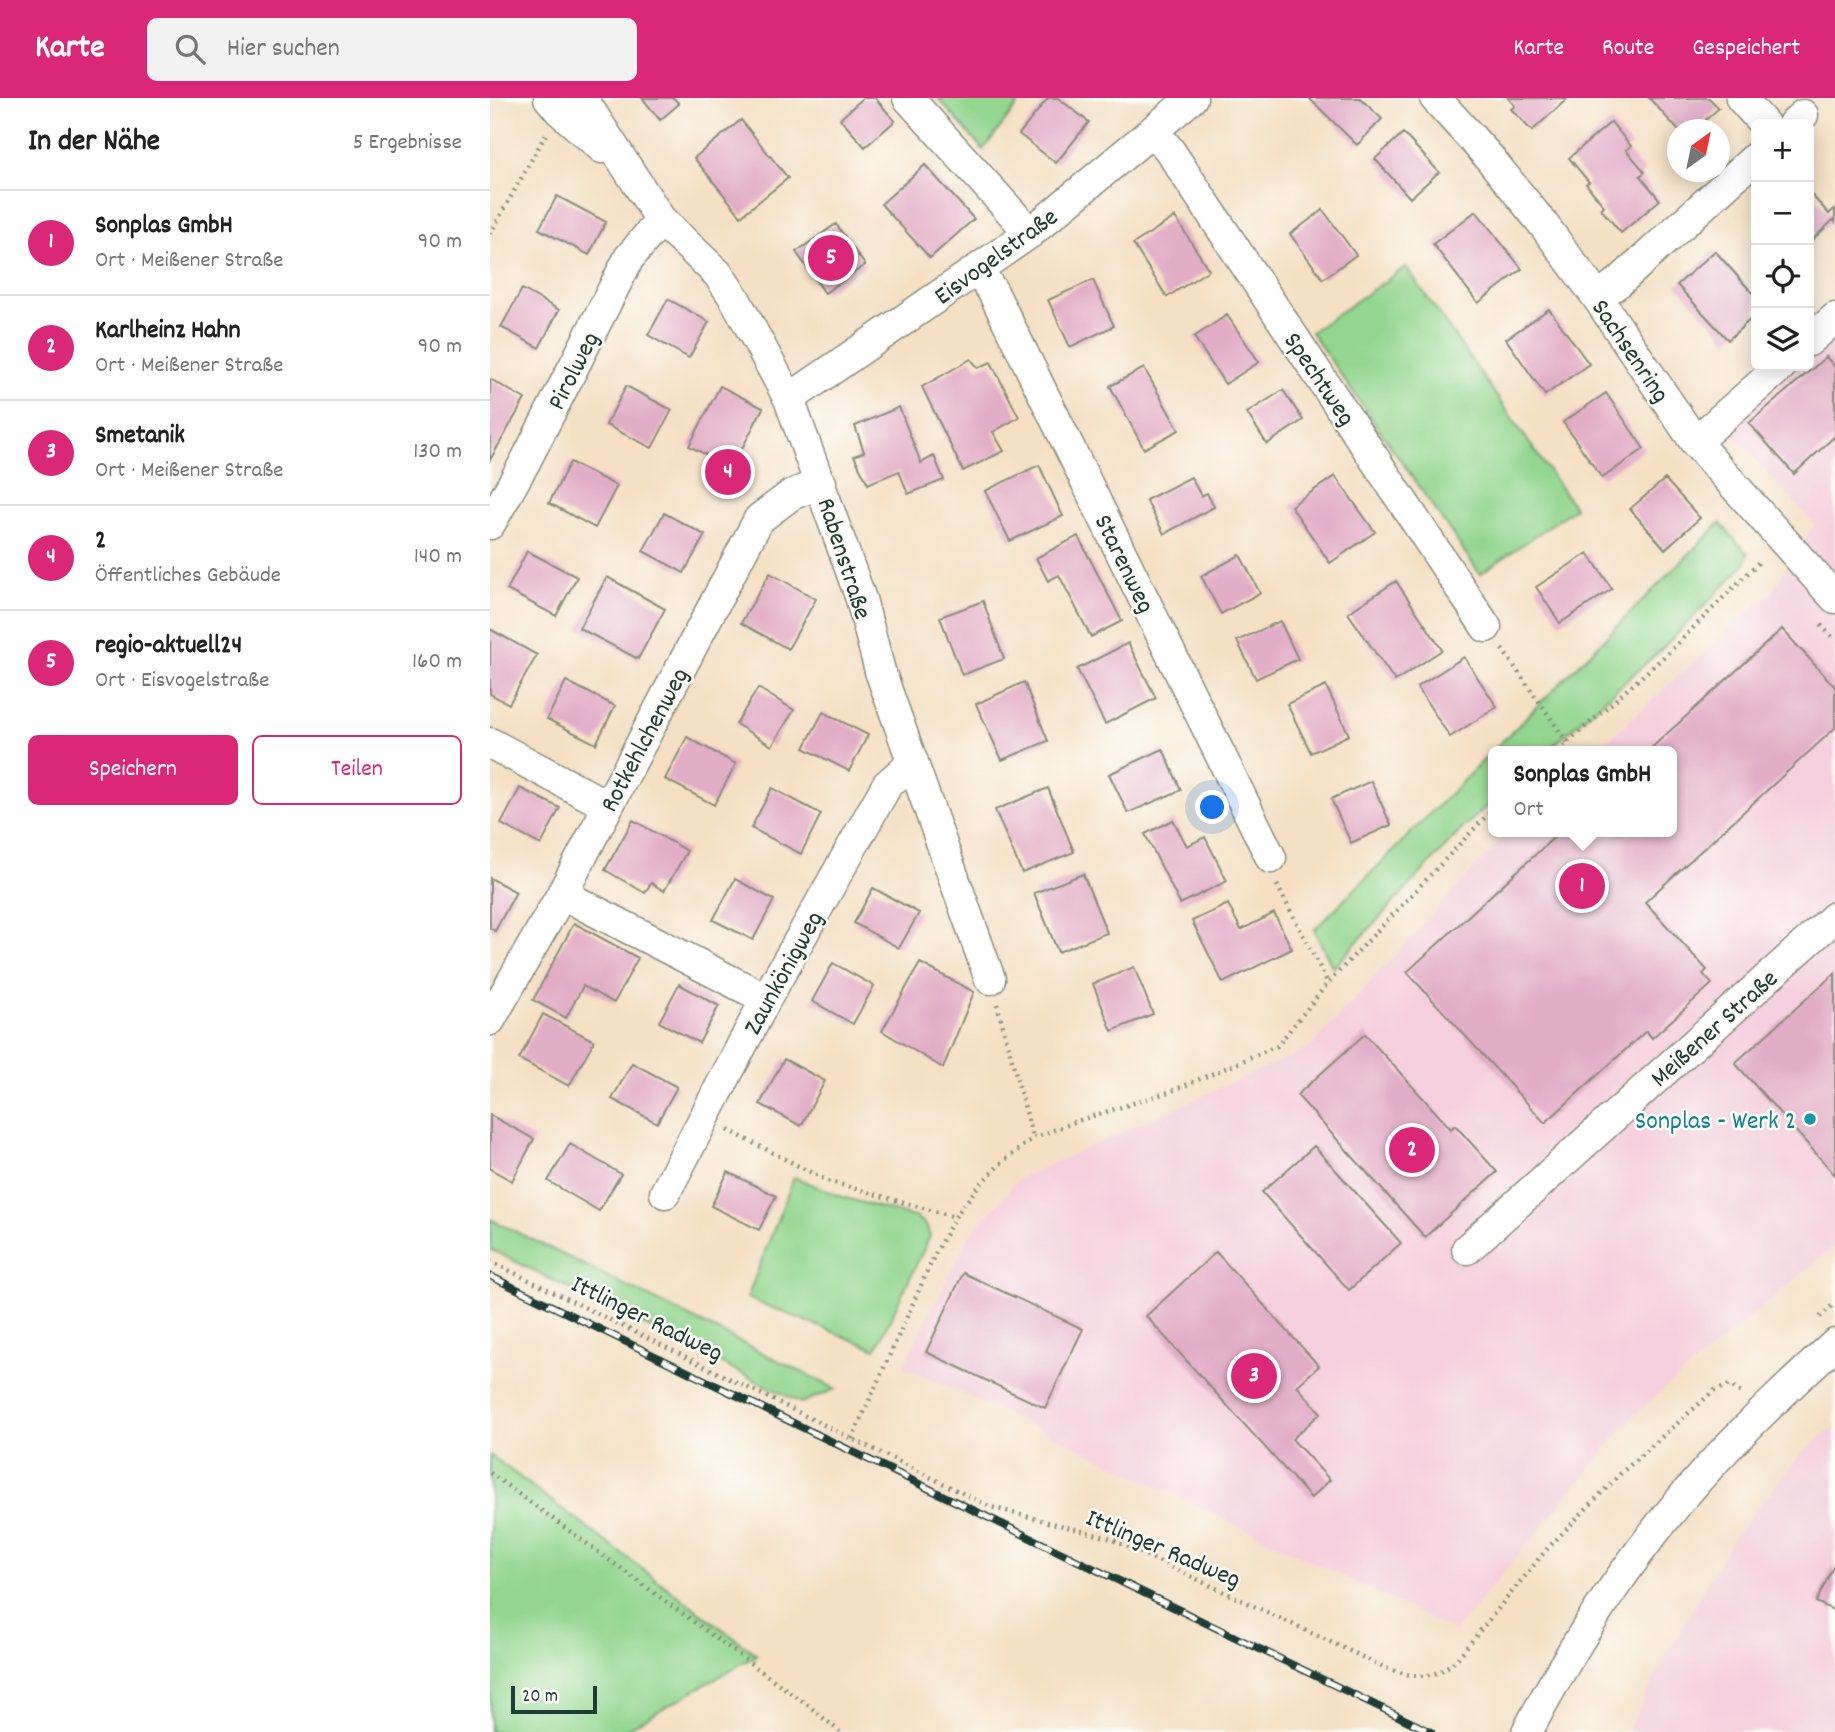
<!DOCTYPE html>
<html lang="de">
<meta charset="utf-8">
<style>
body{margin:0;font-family:Dekko,sans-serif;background:#f2f2f2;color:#222}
.controls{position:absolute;right:21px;top:21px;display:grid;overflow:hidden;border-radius:10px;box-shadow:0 4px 18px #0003}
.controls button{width:63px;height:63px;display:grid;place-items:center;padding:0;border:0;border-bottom:2px solid #e0e0e0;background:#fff;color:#222;font:35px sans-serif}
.compass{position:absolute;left:1177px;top:21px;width:63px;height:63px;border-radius:50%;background:#fff;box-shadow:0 4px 18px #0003;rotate:33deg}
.scale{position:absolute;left:21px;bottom:18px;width:86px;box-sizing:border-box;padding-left:7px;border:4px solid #1f3d34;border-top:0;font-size:19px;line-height:24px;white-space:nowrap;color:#1f3d34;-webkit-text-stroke:5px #fdfcf7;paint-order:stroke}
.you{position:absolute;left:723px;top:710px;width:24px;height:24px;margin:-18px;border:5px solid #fff;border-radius:50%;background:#1a73e8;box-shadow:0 0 0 10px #1a73e833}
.badge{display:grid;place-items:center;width:46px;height:46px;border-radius:50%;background:#db2777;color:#fff;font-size:23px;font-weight:700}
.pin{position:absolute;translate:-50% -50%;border:4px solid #fff;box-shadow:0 2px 7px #0006}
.popup{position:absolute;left:998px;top:648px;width:189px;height:91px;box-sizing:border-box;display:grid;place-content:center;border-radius:10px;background:#fff;filter:drop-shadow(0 2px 5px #0005);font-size:23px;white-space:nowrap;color:#767676}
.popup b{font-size:26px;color:#222}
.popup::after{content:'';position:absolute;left:50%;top:100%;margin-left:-14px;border:14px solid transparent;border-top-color:#fff}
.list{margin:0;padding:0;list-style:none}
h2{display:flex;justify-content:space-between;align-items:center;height:91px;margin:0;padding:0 28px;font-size:30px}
h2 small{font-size:23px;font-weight:400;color:#767676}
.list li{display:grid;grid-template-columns:46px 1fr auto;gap:21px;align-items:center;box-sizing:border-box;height:105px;padding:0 28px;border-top:2px solid #e0e0e0}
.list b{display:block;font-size:26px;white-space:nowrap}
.list p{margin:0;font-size:23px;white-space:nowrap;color:#767676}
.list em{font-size:23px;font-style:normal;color:#767676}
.actions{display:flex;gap:14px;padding:21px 28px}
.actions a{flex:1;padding:16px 0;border:2px solid #db2777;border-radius:10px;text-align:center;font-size:24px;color:#db2777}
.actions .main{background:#db2777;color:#fff}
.icon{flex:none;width:38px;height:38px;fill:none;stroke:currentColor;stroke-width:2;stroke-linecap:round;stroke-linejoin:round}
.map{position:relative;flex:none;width:1345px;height:1634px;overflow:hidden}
header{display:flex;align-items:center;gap:42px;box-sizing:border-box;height:98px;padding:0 35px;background:#db2777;color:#fff}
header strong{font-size:33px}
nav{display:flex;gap:38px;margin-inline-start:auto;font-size:24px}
.search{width:490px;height:63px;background:#f2f2f2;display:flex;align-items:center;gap:18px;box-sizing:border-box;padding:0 24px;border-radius:10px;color:#767676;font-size:26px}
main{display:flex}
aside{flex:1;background:#fff}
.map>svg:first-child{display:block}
.built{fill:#f4cfdd}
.green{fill:#92d68f;stroke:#588a62;stroke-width:2}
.building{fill:#e2adc7}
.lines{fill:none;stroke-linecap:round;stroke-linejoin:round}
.minor-casing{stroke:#8a8e7c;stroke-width:33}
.path{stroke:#8a8e7c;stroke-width:4.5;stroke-dasharray:2 5;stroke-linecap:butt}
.minor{stroke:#fff;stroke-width:30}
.rail-casing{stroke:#1f3d34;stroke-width:8}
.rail{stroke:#fdfcf7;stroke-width:5;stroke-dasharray:16;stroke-linecap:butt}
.culture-dot{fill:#0f9aa8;stroke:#fdfcf7;stroke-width:2.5}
.labels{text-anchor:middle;stroke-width:5;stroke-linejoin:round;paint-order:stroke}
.street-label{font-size:26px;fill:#1f3d34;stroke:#fdfcf7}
.culture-label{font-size:26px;fill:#0d838f;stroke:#fdfcf7;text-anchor:end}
</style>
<header>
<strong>Karte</strong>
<div class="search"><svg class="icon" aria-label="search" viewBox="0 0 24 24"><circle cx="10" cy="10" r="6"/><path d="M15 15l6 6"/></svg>Hier suchen</div>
<nav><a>Karte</a><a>Route</a><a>Gespeichert</a></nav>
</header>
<main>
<aside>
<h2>In der Nähe<small>5 Ergebnisse</small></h2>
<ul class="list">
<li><span class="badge">1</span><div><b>Sonplas GmbH</b><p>Ort · Meißener Straße</p></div><em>90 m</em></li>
<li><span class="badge">2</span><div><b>Karlheinz Hahn</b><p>Ort · Meißener Straße</p></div><em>90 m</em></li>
<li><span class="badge">3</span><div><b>Smetanik</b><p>Ort · Meißener Straße</p></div><em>130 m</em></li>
<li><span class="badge">4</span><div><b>2</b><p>Öffentliches Gebäude</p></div><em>140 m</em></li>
<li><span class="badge">5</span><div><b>regio-aktuell24</b><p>Ort · Eisvogelstraße</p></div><em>160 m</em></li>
</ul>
<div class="actions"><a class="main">Speichern</a><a>Teilen</a></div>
</aside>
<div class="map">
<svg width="1345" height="1634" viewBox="0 0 1345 1634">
<rect width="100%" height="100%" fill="#fdfcf7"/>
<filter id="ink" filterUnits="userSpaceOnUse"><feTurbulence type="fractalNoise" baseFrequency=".0143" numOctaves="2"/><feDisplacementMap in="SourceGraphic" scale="14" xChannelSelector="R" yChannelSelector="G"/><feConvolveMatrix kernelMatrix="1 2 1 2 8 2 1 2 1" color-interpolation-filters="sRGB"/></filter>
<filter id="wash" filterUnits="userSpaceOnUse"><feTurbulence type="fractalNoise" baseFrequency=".00686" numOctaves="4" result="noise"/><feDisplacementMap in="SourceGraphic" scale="28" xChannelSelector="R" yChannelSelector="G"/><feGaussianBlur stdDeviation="1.57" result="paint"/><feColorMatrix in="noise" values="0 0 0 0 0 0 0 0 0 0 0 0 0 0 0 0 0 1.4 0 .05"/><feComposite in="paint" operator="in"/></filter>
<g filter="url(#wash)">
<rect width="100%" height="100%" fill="#f5e0c4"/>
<path class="built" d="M1345,235V1147L1145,1316L965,1533L581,1346L413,1268L479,1138L528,1081L821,949L1018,734H1181V653H1106L1284,491L1324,426L1238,331L1309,268H1319V259Z
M1345,1327V1634H1137L1176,1558L1243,1440L1311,1356Z"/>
<path class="green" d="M448,0H533L493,52Z
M916,169L1085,410L990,476L821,234Z
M1230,425L1258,456L1255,466L1172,551L1057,653H1003V702L973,730L843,870L824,832Z
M304,1079L352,1099L427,1120L436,1127L440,1138L386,1251L257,1200Z
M0,1121L346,1291L311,1305L0,1151Z
M0,1357L267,1557L131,1634H0Z"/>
<g id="blocks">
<path class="building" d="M152,0H184L189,6L170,22Z
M373,0H385L405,23L375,49L350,21Z
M558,0H568L599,24L566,65L529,36Z
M819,0H870L892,21L867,47Z
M1018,0H1078L1042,33L1021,11L1025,8Z
M1159,0H1219L1229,10L1211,26L1217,32H1188Z
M251,22L298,80L251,118L204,60Z
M1121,24L1141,48L1136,52L1155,74L1150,78L1170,102L1131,135L1111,111L1114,108L1096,86L1099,84L1079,60Z
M913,35L949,74L920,100L885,61Z
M435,67L484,121L440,160L391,106Z
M1319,94L1339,116L1345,110V124L1343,122L1319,145Z
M67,98L116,124L99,157L49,131Z
M833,112L866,157L833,181L800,136Z
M986,113L1032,171L988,205L943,146Z
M685,119L719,172L677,199L643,146Z
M346,126L375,167L335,195L306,154Z
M1225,153L1266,199V216L1238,242L1187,187Z
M603,182L624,228L580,249L558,202Z
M32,191L69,212L49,250L11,229Z
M178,201L219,224L199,260L158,237Z
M1059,211L1099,266L1055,297L1016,241Z
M737,217L769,264L735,286L704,239Z
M1336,259L1345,269V338L1304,376L1259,325Z
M481,261L488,270L501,264L529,319L503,334L514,353L473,373L432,289Z
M654,270L689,332L654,351L620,288Z
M0,281L35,301L0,362Z
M136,288L182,312L162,350L116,327Z
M230,288L273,310L242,370L199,348Z
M793,292L813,322L777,346L757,315Z
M1116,295L1154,351L1112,380L1073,324Z
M409,309L431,365L444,358L454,382L418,396L409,373L378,386L364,358L374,354L365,328Z
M80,364L127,388L105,430L59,405Z
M549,367L573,418L520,443L495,393Z
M845,378L885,434L840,465L801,408Z
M701,379L711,398L717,395L724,409L674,436L656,402Z
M1175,381L1210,420L1175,451L1140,411Z
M174,415L215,437L194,475L153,453Z
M588,438L632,523L601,539L569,477L558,483L546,460Z
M37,453L87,479L66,518L17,492Z
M1098,455L1122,491L1070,525L1046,489Z
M750,457L770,495L731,516L711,478Z
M280,475L326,501L298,551L251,525Z
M117,479L175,511L148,561L89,530Z
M906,483L952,552L905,583L858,515Z
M493,503L514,561L472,577L450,519Z
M790,523L808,561L766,581L747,543Z
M0,531L47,557L19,606L0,596Z
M1292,531L1345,589V630L1155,804L1217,872L1213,876L1222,886L1162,940L1156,933L1055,1025L917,874L1070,734H1181V653H1158Z
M638,545L666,600L615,626L587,571Z
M974,559L1007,609L960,639L927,589Z
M76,583L125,608L106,646L57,621Z
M534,584L558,643L512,662L486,606Z
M836,588L859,637L821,655L797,606Z
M268,590L304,612L282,648L246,626Z
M333,614L378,637L359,673L314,650Z
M197,639L246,666L224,707L175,681Z
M673,651L691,692L638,715L619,676Z
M881,683L901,727L861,745L841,701Z
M30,690L70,710L51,747L11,726Z
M282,690L331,716L311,756L261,730Z
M558,690L584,754L532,775L505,712Z
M143,722L197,753L174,793L161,785L155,795L115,772Z
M683,722L697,748L715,739L737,783L690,806L655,736Z
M593,776L617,835L568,854L544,795Z
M0,780L26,794L5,833L0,830Z
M245,781L284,802L263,842L223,822Z
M383,790L429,815L409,850L364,825Z
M738,806L751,832L784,815L802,851L733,885L702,823Z
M84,825L148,860L124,905L93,888L76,920L43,902Z
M343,865L384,888L363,926L322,903Z
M430,865L484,894L453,970L392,933Z
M644,869L663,916L622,933L603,886Z
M1345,875V1077L1245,965Z
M189,886L229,908L209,945L169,924Z
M53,916L104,943L79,988L29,961Z
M875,936L961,1031L965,1027L1007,1074L935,1139L807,997Z
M294,961L335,983L311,1028L270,1006Z
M142,965L187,989L167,1025L122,1001Z
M0,1017L44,1041L22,1083L0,1071Z
M80,1046L131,1076L109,1113L58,1083Z
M824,1048L911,1145L859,1192L772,1094Z
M238,1074L286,1098L269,1132L221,1108Z
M726,1154L829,1268L807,1288L831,1315L802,1341L840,1382L821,1400L656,1218Z
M473,1175L593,1231L555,1310L436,1254Z
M1345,1465V1513L1326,1504Z"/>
</g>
</g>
<g filter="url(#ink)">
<use href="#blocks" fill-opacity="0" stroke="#8a8e7c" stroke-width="2"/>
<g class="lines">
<g class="minor-casing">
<path id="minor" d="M59,0L69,12L112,50
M92,0L171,122L228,176L245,201L299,301L371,501L390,573L500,881
M418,0L540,135
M945,0L998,58L1053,126L1107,199L1205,344L1345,500
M1251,0L1274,26
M1303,26L1313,17
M664,33L680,53L996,529
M488,172L503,194L781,760
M1107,199L1129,184L1266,59
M1319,243L1345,220
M299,301L540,135L702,0
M1205,344L1291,268
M0,426L35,364L139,160L171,122
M0,645L118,708
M72,796L276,901
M0,922L72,796L269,421L301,397L331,385
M175,1095L276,901L397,687L423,664
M977,1151L1345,819
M1037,1634C1084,1544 1144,1453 1212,1377C1253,1331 1299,1288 1345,1246"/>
</g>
<path class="path" d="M0,136L56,36
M1331,527L1345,542
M1012,551L1078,645
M1068,653L1177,556L1271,462
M787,787L838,885
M507,906L543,1040
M238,1032L338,1083L465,1119
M0,1163L501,1409L619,1440L898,1571C928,1580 943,1583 967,1561L1057,1451L1131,1375L1225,1292L1240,1287L1251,1295
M1330,1219L1345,1205
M362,1341L446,1154L465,1119L486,1091L510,1066L543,1040L587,1023L682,993L787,948L838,885L1003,711
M0,1375L319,1608L350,1634"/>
<use href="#minor" class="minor"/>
<g class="rail-casing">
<path id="rail" d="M0,1178L941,1634"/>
</g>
<use href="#rail" class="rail"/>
</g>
</g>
<circle class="culture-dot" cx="1320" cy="1021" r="7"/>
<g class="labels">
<g class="street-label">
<text transform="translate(505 157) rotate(-36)" y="9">Eisvogelstraße</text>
<text transform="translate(1142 252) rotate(56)" y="9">Sachsenring</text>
<text transform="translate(82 272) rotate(-63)" y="9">Pirolweg</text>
<text transform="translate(831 280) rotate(56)" y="9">Spechtweg</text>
<text transform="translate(356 460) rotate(72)" y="9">Rabenstraße</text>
<text transform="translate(636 465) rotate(64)" y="9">Starenweg</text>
<text transform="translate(153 641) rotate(-62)" y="9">Rotkehlchenweg</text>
<text transform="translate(292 874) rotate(-61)" y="9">Zaunkönigweg</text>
<text transform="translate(1223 929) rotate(-42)" y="9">Meißener Straße</text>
<text transform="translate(158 1219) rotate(26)" y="9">Ittlinger Radweg</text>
<text transform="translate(674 1449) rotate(23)" y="9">Ittlinger Radweg</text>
</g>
<g class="culture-label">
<text x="1306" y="1030">Sonplas - Werk 2</text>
</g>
</g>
</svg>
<div class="controls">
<button>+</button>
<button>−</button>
<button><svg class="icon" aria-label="locate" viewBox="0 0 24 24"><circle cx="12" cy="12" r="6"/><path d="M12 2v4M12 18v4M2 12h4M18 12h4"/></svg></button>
<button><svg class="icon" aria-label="layers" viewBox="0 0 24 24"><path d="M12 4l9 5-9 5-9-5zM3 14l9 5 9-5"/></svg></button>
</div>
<svg class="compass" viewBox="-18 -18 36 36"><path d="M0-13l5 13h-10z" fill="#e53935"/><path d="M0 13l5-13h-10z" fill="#767676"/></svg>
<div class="scale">20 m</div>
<div class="you"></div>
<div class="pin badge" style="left:1092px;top:788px">1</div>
<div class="popup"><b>Sonplas GmbH</b>Ort</div>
<div class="pin badge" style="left:922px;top:1052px">2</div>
<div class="pin badge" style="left:764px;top:1278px">3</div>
<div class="pin badge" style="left:238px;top:374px">4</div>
<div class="pin badge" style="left:341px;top:160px">5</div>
</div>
</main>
